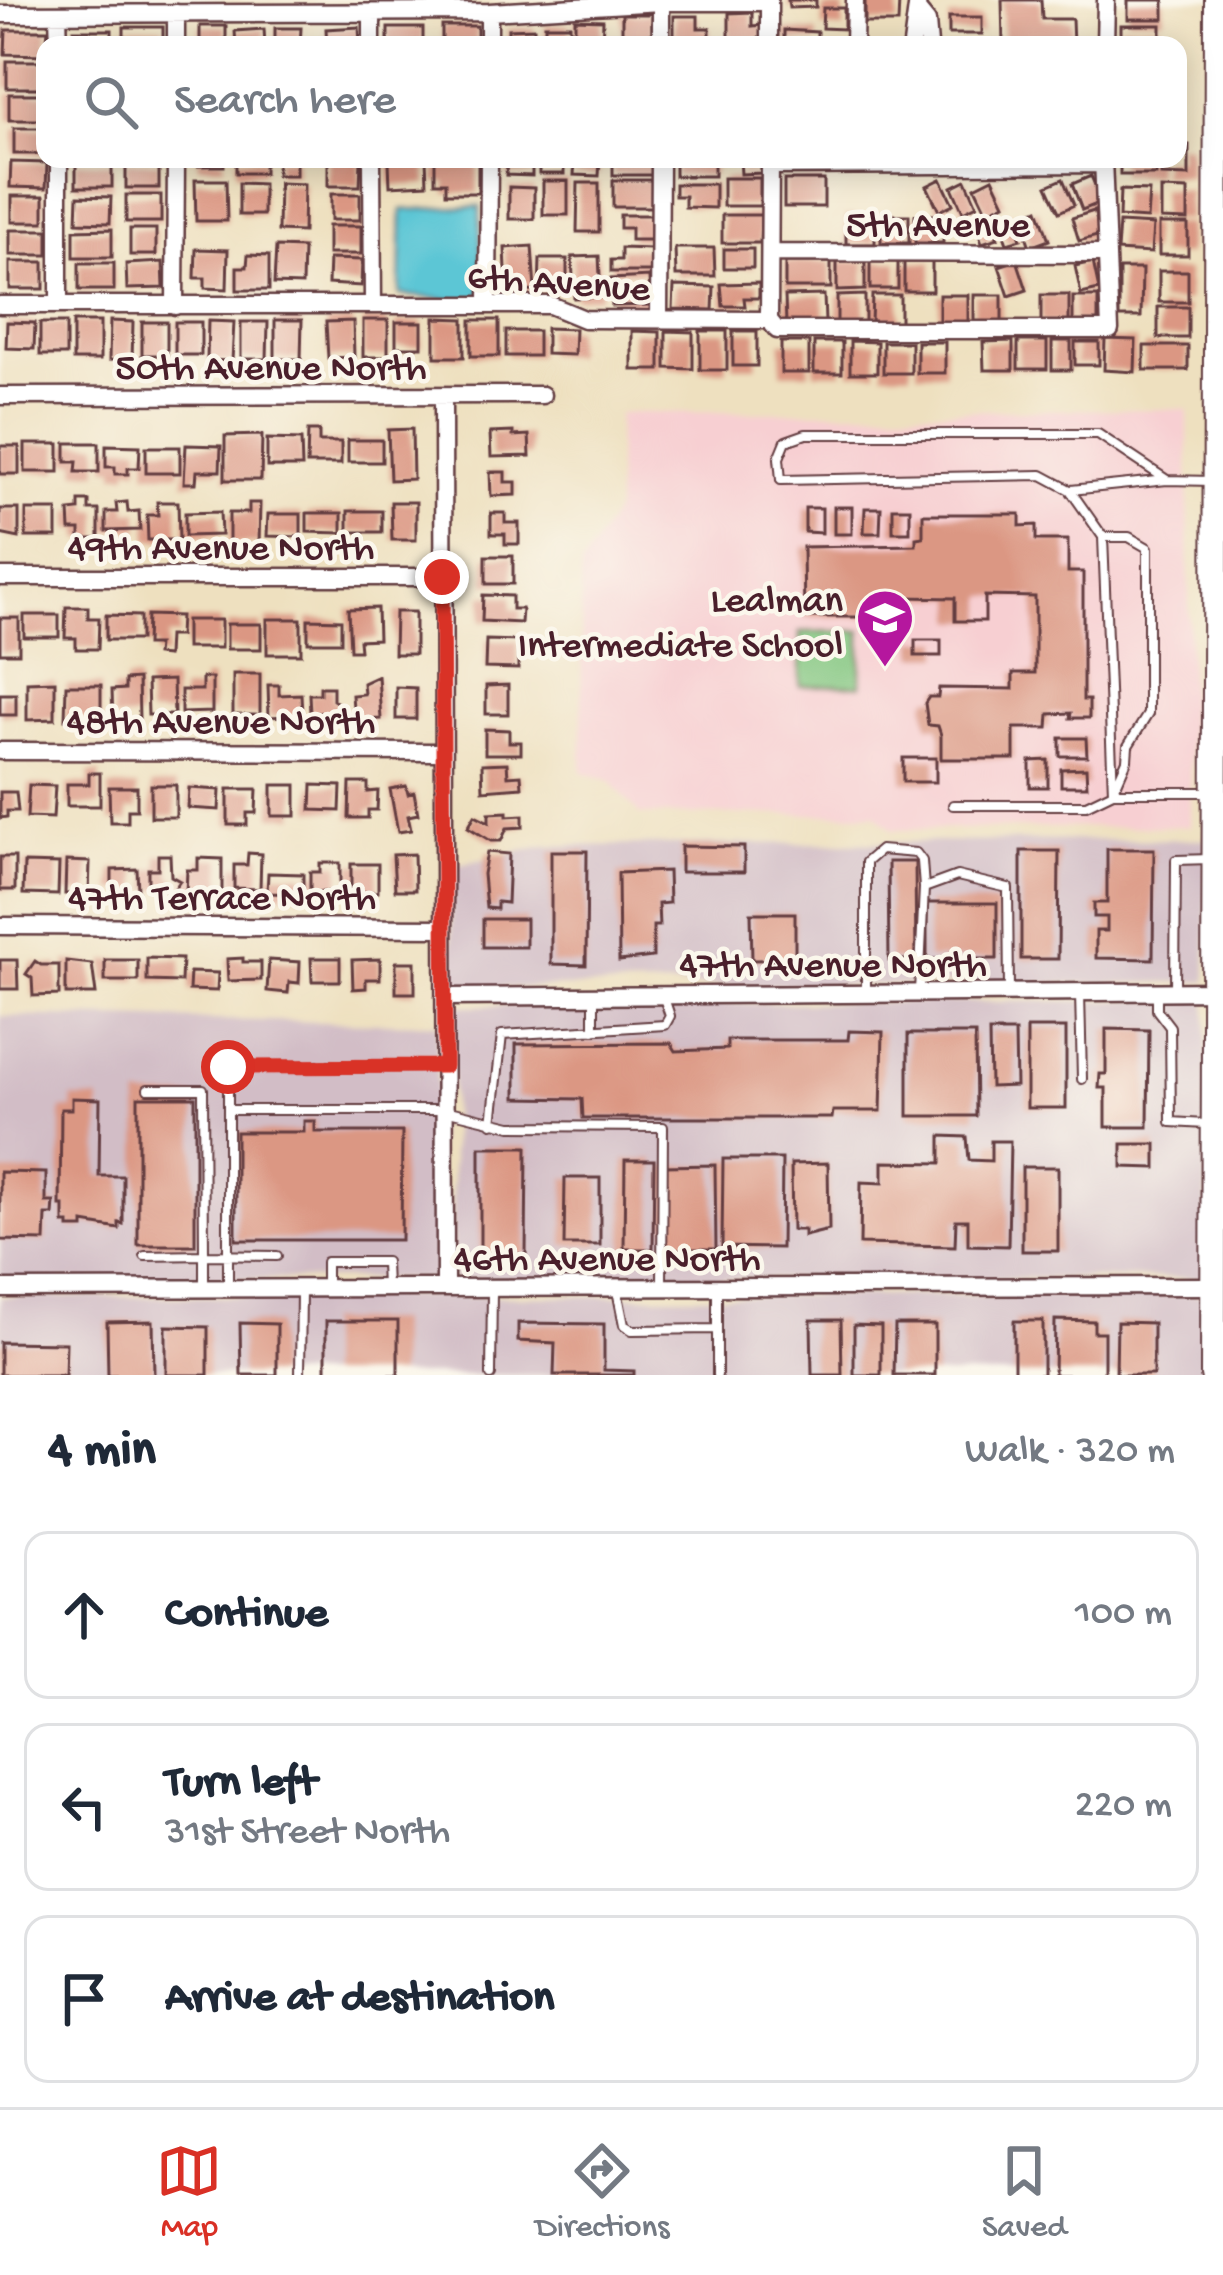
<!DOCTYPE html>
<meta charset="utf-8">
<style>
body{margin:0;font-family:"Gochi Hand",sans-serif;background:#f2f2f3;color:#1f2937}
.stop{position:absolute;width:36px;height:36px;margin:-27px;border:9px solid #d93025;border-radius:50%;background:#fff}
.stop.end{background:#d93025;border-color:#fff;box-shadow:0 3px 12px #0008}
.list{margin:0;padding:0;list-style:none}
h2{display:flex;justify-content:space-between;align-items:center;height:156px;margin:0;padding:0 48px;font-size:51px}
h2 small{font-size:39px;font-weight:400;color:#747a83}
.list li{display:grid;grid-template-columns:78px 1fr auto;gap:36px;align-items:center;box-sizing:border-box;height:168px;margin:0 24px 24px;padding:0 24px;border:3px solid #e0e1e3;border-radius:24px}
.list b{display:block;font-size:45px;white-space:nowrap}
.list p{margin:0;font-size:39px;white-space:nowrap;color:#747a83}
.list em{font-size:39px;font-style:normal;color:#747a83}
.icon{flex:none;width:66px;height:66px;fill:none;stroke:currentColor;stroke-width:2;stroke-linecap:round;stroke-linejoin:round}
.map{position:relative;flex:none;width:1223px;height:1375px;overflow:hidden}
.search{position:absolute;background:#fff;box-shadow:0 6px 30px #0003;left:36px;right:36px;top:36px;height:132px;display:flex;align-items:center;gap:30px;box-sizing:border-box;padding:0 42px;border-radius:24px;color:#747a83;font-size:45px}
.sheet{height:732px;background:#fff}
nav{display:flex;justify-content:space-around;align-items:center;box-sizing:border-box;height:168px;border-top:3px solid #e0e1e3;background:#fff;font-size:33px;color:#747a83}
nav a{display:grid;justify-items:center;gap:6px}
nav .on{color:#d93025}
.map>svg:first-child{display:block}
.built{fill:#f7cfd2}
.industrial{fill:#d2bdc6}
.green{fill:#82c680;stroke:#667256;stroke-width:3}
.water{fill:#5bc6d5;stroke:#527280;stroke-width:3}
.building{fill:#db9783}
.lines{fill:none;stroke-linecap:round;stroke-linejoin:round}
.lane-casing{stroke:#633c41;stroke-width:12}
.street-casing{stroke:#633c41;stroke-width:21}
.secondary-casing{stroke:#633c41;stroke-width:28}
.lane{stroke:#fff;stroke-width:8}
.street{stroke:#fff;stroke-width:16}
.secondary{stroke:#fff;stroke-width:24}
.route{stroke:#d93025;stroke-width:15}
.labels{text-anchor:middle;stroke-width:9;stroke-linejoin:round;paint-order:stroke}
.street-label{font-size:39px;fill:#4a1f2b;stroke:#fbf7ec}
.poi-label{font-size:39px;fill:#4a1f2b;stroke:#fbf7ec;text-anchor:end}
</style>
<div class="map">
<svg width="1223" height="1375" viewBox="0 0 1223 1375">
<rect width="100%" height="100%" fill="#fbf7ec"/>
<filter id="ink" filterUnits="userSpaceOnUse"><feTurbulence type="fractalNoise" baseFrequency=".00833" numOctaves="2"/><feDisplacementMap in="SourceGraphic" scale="24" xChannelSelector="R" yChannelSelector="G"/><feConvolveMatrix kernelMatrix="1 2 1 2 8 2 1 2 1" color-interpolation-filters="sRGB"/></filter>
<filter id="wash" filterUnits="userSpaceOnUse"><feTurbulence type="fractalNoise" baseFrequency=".004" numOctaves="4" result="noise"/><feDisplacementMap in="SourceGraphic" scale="48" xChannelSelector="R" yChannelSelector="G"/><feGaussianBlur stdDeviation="2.7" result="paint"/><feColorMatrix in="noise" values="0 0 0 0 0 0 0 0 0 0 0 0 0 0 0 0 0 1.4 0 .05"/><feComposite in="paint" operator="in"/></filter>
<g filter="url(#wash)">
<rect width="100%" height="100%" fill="#eee0bf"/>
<path class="built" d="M1188,409L1190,826L893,830L875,814L640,815L610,781L582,772L581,566L616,510L618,413Z"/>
<path class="industrial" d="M1206,839L1207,982L452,988L451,866L544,846Z
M1207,1000L1206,1278L452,1279V1006Z
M0,1016L437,1024V1279L0,1280Z
M1206,1295L1205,1375H0V1297Z"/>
<path class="green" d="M861,631V685L800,686V632Z"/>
<path class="water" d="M480,206L482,303L400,295L402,210Z"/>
<g id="blocks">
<path class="building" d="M788,0H816V7L789,8Z
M865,0H899L898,23H865Z
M1002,0H1041L1042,19H1072L1073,45H1003Z
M1128,0H1164V19H1128Z
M823,8H844V29L822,28Z
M752,12V26L763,25V39H729V13Z
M622,14H652V40H622Z
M674,16H698V28H710V41H674Z
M949,17H982V34H949Z
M575,19L603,20L602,45H575Z
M545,25H570V45H545Z
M1121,25H1161V45H1121Z
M200,26H226V45H200Z
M442,26H477V45H442Z
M124,27H163V45H124Z
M359,27L360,45H327L326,29Z
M275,28H301L300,45H275Z
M388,28H423V45H388Z
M534,28V45H508V29Z
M264,29L265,45H236L235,31Z
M6,30H48L45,55L5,54Z
M74,30H112V45H74Z
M784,30L817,32V42L784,41Z
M7,61H45V88H7Z
M9,94H45V120H9Z
M14,128H45V154H14Z
M1178,145H1189V176L1161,175L1162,159H1178Z
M198,159H224V166H198Z
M236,159H264V173H236Z
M277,159H296V175H277Z
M426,159L427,184L390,186L389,161Z
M478,159V193H446V182H435V160Z
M507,159H532V176L506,175Z
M539,159H564V174H539Z
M575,159H600L599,176L574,175Z
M613,159H652V175H613Z
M675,159H714V176H675Z
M740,159H761L762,173L741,174Z
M1120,159H1156V175H1120Z
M328,160H361L360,186H328Z
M11,162L47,163L46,188L10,187Z
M76,162L112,163V187H76Z
M126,162H159V188H126Z
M1091,176L1102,202L1082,210L1072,184Z
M723,178H760V206H723Z
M993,178L1005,203L987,212L975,187Z
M941,179L953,204L939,211L927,186Z
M1063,179L1074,205L1059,212L1047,186Z
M195,180H226L227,221H196Z
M613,180H652V207H613Z
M784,180H824V207H784Z
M966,180L977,205L963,212L952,187Z
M543,181H568V215H543Z
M239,183L263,184V215H239Z
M279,183L304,184L303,232L278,231Z
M578,183H599V232H577Z
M675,184H715V208L685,207V196H675Z
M509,187L534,188V219H509Z
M1161,189L1188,190V220L1161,219Z
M1120,190L1149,191L1147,219L1119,217Z
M331,194H360V220H331Z
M126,195H161V222H126Z
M12,196H44V222H12Z
M78,196L111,197L110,223L77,222Z
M1038,209L1049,240L1030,247L1023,226L1032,223L1029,213Z
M1094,211L1101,235L1079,241L1072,218Z
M988,212L998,238L982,243L973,217Z
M1013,213L1021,239L1007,243L998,217Z
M620,215H651V240H631V228H620Z
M722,215H761L760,243H722Z
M846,215H875V244H846Z
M881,215H909V243H881Z
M915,215H943V243H915Z
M1119,223L1153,225L1151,253L1117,251Z
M1159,224H1188V255H1159Z
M328,226H361V254H328Z
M112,229V257H74V230Z
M130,229H156V255H130Z
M10,230H48V255H10Z
M532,246L535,291L507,292L505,248Z
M276,247L303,248L302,285L274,284Z
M621,248L651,249V272H611V260H621Z
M675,248H714L715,276H676Z
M196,249L228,250L227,289L205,288V278H195Z
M724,249H753V268H724Z
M248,255L269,256V290H237V267H247Z
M599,256L601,297L574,298L572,257Z
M329,259L362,260L361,286L328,284Z
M540,259H567V291H539Z
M1017,260L1027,290L1009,296L999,266Z
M865,261V290L837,291V262Z
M870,261H898V289H870Z
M10,262H44V289H10Z
M163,262L164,288L127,289L126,264Z
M785,262H831V288H785Z
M904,262H932V291H904Z
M1093,262L1099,290L1081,294L1075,266Z
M79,263H114V290H79Z
M1119,269H1142L1141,317H1119Z
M1159,271H1188V302H1159Z
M649,277L650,305L612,306L611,279Z
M759,283V298H744L745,306H723L721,284Z
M674,286L714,287L713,310L673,309Z
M824,295L825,322L786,324L785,296Z
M865,295V324H837V296Z
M872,295H900V323H871Z
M939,295H968V323H939Z
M974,295H1002V324L974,323Z
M1041,295H1069V323H1041Z
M1073,297H1098V323H1073Z
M1158,307H1188V338H1158Z
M435,318L464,319V357H435Z
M275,320H302L301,359H275Z
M363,320H388V357H363Z
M471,320H499V356H471Z
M110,321L133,322L132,361L109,360Z
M208,321L234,322L232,361L207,360Z
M353,321L354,357L328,358L326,322Z
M7,322L35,323L34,349L6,348Z
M73,322H100V360H73Z
M142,322H167V355H142Z
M175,322H201V355H175Z
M241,322H268L267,359H241Z
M396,322H422V347H396Z
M40,323H66V355H40Z
M546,328L575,329L574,355L546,354Z
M506,331H538V356H506Z
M632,331L660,332V370H632Z
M666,331L693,332V369L666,368Z
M700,331H727V370H700Z
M733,331H757V366H733Z
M1105,339L1136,340L1135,372L1104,370Z
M850,341L877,342V373H850Z
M1013,341V370H984L983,342Z
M1018,341H1047V369H1018Z
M1052,341H1071V370H1052Z
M781,342H809V373H781Z
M814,342H842V373H814Z
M883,342H911V373H883Z
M917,342H945V373H917Z
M1075,342H1099V365H1075Z
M1144,346H1188V370H1144Z
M412,429L413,479L390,480L388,430Z
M308,431H319V442H341V464H307Z
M513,432V436L529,435L530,456L491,457L490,433Z
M262,435L261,480H225V436Z
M267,439L301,440L302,467H267Z
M348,440H382V462H348Z
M66,443H99V472H76L77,462H66Z
M25,444H59V472H25Z
M106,445L140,446L139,468H128V474H115V467H106Z
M186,445L221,446L220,471H197L196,483H184Z
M0,446H19V474H0Z
M146,447H180V473H146Z
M490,472H505V482H516V495L491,496Z
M79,501H89V510H99V539H80V530H70L69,511L79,510Z
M127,502L128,512L139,511L140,530L106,531V512H117L116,503Z
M157,502H178L179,540H148L147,515H158Z
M391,502H416V540H392Z
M249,503H260L259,544H229V513H249Z
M834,507H852V534H834Z
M805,508H822V533L805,532Z
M865,508H881L880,533H864Z
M893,508H910V532H893Z
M0,509H19V538L0,534Z
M26,510H57V537H26Z
M348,511H382V532H348Z
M220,512L221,535L185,536V513Z
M307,513H342V533L307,532Z
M491,513H505V523H519V544H505V534H491Z
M268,514H301V537L267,536Z
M923,514H1020V526L1036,525V540H1068V572H1083V700H1089V718H1070L1071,713L1049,714L1048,728H1014V759H941V735L938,726L928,725L925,703L929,697H938L939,688L1013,689V673H1035V597L985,596V621H955V598L905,597V619L892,624H879L872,617H804L803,547L916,545V538L923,537Z
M486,556H513V584H486Z
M483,595L512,596V609H522L521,623L482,621Z
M66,607H88V618H99L98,649H76V638H65Z
M377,608L378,639L359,640L360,650H350L348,609Z
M395,612H415V654H394Z
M24,615H59V637H24Z
M106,615L140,616V640H106Z
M147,615L180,616L179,636H168L167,656L156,655L157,645H146Z
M0,618H19V653H0Z
M267,619H301V654H267Z
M308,619L341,620V642H308Z
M186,620H221V648H186Z
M227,624H261V649H227Z
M486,640L518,641V669L485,668Z
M915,640H941V656H915Z
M233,674H260V715H233Z
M378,676L381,719L354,720L352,695L364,694L363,683Z
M202,678H212V712L181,713V690H202Z
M138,679L139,718L113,719L112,690L125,689V680Z
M173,680L174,715H148L147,681Z
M55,681V719L27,720V682Z
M66,685H101V719H65Z
M268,685H279V695L301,694L302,715L269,717Z
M508,685V714H486V686Z
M320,687H333V700L341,705L333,718L326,712L310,713L309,694H320Z
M396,687L416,688V719H396Z
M0,694H16V715H0Z
M485,729L509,730V742H521V754H485Z
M1060,738H1086L1087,756H1060Z
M903,758H936V782H903Z
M1048,760V787H1030V761Z
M507,763L508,776L521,775L522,787L483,790L482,764Z
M1086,768L1087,786H1061V769Z
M89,773H100V806H67V784H89Z
M350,783H368V792L378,791L377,810H368V818H349Z
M29,785L55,786L53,818L27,817Z
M151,785H176V817H151Z
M272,785H296V816H272Z
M312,785L341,786L340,811L311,810Z
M406,786L408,794L414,792L418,814L408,816L411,830L398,832L390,789Z
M109,787H137V810H128V822H110Z
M189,788L220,790L219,810L188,808Z
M228,789H257L256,813H247V825H228Z
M0,792H16L18,811H7V817L0,818Z
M507,812V816L523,815V827L507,828L501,841H491L468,827L475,815L489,822V813Z
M681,846L744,847V872H681Z
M1107,849H1154L1153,959L1096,958V931H1107V917H1094V903H1107Z
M551,851H587L586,965L551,964Z
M1021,851H1059L1058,959H1021Z
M487,852L509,854L507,903L497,902V909L486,908L483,874Z
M248,853L261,854L260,889L234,888V865H247Z
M414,854L415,890H395L393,855Z
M158,855H170L171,876L180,881L171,894L167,889L148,890V869H158Z
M0,857H15V890H0Z
M198,858L222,859V893H186L187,870H198Z
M66,861L90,862L89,894H65Z
M888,862H915L916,960H889Z
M24,863L59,864L58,895L23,894Z
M320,863H340V892H310V872H320Z
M351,864H378V892H351Z
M137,869L138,891H112V870Z
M668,871L669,903L658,904L659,926H653V957L619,961L618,873Z
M268,873L303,874V894L267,893Z
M927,903H997V959H927Z
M751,913H795V959L752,960Z
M483,919H526V947H483Z
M147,958L182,959L181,982L147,981Z
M243,958V962H261V980L228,981L227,959Z
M311,958H340V981H312Z
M380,959V979H366V988L353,989L352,960Z
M0,960H17L18,989H0Z
M105,960H138V981H105Z
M269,960L300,962L299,983L289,982L288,993L267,991Z
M35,961L41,965H59V995L33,996L32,978L26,974Z
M66,961L92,964L96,994H66Z
M396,962H415V993H396Z
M190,972L218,973L217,991L189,990Z
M1027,1028H1066V1108H1027Z
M1106,1029L1149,1030L1148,1127H1106V1088H1099L1100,1074H1106Z
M849,1031L883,1032L881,1111H833L832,1118H583L582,1099L516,1098V1044L671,1043L676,1051L727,1049V1040H848Z
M989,1032H1015L1016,1086L990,1087Z
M908,1034H975L976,1116H908Z
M138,1097H195V1245H138Z
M72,1098L100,1099L99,1176H123V1224L119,1223V1229L84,1223V1228H69V1223H64V1206H60L61,1109H72Z
M304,1121H315V1132H402L401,1240H236V1132H304Z
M941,1136L967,1137L969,1160L991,1161V1141H1010L1008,1246L968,1245V1220H956L955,1246L860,1244L861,1182L883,1183V1162L941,1163Z
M1122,1144H1156V1168L1122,1167Z
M480,1147H527L526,1254L480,1253Z
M723,1159H782L781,1248L722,1247Z
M625,1160H654L653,1249H624Z
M828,1163L829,1230L804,1236V1230H792L791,1164Z
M715,1165L716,1249H666L664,1166Z
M1022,1167H1058V1251H1022Z
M0,1172L46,1173V1202H54L53,1215H46L45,1241L0,1240Z
M565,1178H600V1245H564Z
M811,1320H841L842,1375H812Z
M1055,1320L1094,1321V1332H1104V1375H1054Z
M153,1321L154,1375H108L107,1322Z
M326,1321H398V1375H326Z
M1014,1321H1043V1375H1014Z
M1117,1322L1153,1323V1375H1116Z
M240,1323L277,1324V1375H241Z
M518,1323L604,1324V1370L634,1371V1375H554L555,1343L518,1341Z
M854,1325L881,1326V1375H854Z
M895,1325H935V1375H894Z
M166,1326L208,1327V1375H166Z
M0,1342L66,1343L65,1375H0Z"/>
</g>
</g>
<g filter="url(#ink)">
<use href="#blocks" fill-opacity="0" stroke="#633c41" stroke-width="3"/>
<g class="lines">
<g class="lane-casing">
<path id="lane" d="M1071,490L1167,480L1212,481
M1103,537H1129L1148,548V714L1128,746L1127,760L1116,785
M1113,792L1103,537L1070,490L1042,475L781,480L779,458L786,441L806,434H1098L1167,480
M953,805H1086L1113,792H1207
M1175,990L1176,860L1211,859
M866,992V862L880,850L916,853L922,861L924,888
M919,992L924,888L957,876L1008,888L1009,993
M1157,992V1010L1170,1027L1171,1122L1206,1124
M1080,993L1082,1079
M594,997V1030
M148,1089H203L204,1255L277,1256
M228,1110H445L511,1126L663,1127L662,1286
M492,1123L502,1035L665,1025L670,1016L663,995
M145,1256L204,1255V1287
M326,1287V1262H385L386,1288
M228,1288V1067L443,1066
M617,1290L624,1325L632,1330L717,1329
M300,1375L301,1290
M491,1375L492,1290
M717,1375V1289"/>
</g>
<g class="street-casing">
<path id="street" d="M769,0V45
M918,11L927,22L929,45
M489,12V45
M176,13V45
M372,13V45
M0,14L489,12L661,2H768
M58,14L59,45
M661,45V2
M854,45L855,0
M912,45L918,0
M1105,45L1106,0
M59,159V305
M372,159L373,304
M770,166L1103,164
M770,253L1106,254
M0,305H550L584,319L769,320L777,330H1110L1103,159
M488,305L489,159
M175,306L176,159
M659,319L660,159
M769,320L770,159
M0,396L542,395
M443,397L445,1288
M0,577H442
M0,751L442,752
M0,926L443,928
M444,997L1222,991
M0,1289L1213,1286"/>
</g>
<g class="secondary-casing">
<path id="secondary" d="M1213,1375L1217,0"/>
</g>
<use href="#lane" class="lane"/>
<use href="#street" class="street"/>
<use href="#secondary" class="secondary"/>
</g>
</g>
<g class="lines" filter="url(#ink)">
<path class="route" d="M228,1067L445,1066L442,577"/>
</g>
<defs>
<g id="school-pin" transform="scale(3)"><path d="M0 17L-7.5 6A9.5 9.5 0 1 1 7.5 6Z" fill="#b5179e" stroke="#fbf7ec"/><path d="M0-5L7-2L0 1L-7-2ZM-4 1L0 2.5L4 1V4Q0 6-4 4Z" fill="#fff"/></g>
</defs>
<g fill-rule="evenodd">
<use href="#school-pin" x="885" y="618"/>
</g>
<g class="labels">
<g class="street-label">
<text x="938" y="235">5th Avenue</text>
<text transform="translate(559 279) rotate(4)" y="14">6th Avenue</text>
<text x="271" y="378">50th Avenue North</text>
<text x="221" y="558">49th Avenue North</text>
<text x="221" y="732">48th Avenue North</text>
<text x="222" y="908">47th Terrace North</text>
<text x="833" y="975">47th Avenue North</text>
<text x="607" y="1269">46th Avenue North</text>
</g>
<g class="poi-label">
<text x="843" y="610">Lealman<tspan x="843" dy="45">Intermediate School</tspan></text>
</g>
</g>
</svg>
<div class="stop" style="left:228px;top:1067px"></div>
<div class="stop end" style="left:442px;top:577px"></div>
<div class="search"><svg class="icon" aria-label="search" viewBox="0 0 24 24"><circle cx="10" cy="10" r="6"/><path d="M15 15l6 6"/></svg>Search here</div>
</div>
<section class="sheet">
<h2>4 min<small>Walk · 320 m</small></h2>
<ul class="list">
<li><svg class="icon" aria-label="ahead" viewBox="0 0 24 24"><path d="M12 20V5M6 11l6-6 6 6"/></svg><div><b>Continue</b></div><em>100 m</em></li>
<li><svg class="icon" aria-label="left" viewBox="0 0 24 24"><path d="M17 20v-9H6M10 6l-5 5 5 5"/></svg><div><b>Turn left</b><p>31st Street North</p></div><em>220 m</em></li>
<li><svg class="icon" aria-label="arrive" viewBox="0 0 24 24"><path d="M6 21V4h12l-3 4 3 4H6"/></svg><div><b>Arrive at destination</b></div></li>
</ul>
</section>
<nav>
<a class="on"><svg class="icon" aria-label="map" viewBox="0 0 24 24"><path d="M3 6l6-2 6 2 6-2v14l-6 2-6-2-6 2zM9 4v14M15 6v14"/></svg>Map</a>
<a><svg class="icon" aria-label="directions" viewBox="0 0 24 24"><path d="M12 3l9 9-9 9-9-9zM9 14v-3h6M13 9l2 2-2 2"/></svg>Directions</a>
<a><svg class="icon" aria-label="saved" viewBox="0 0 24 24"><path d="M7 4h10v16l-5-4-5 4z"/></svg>Saved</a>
</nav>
